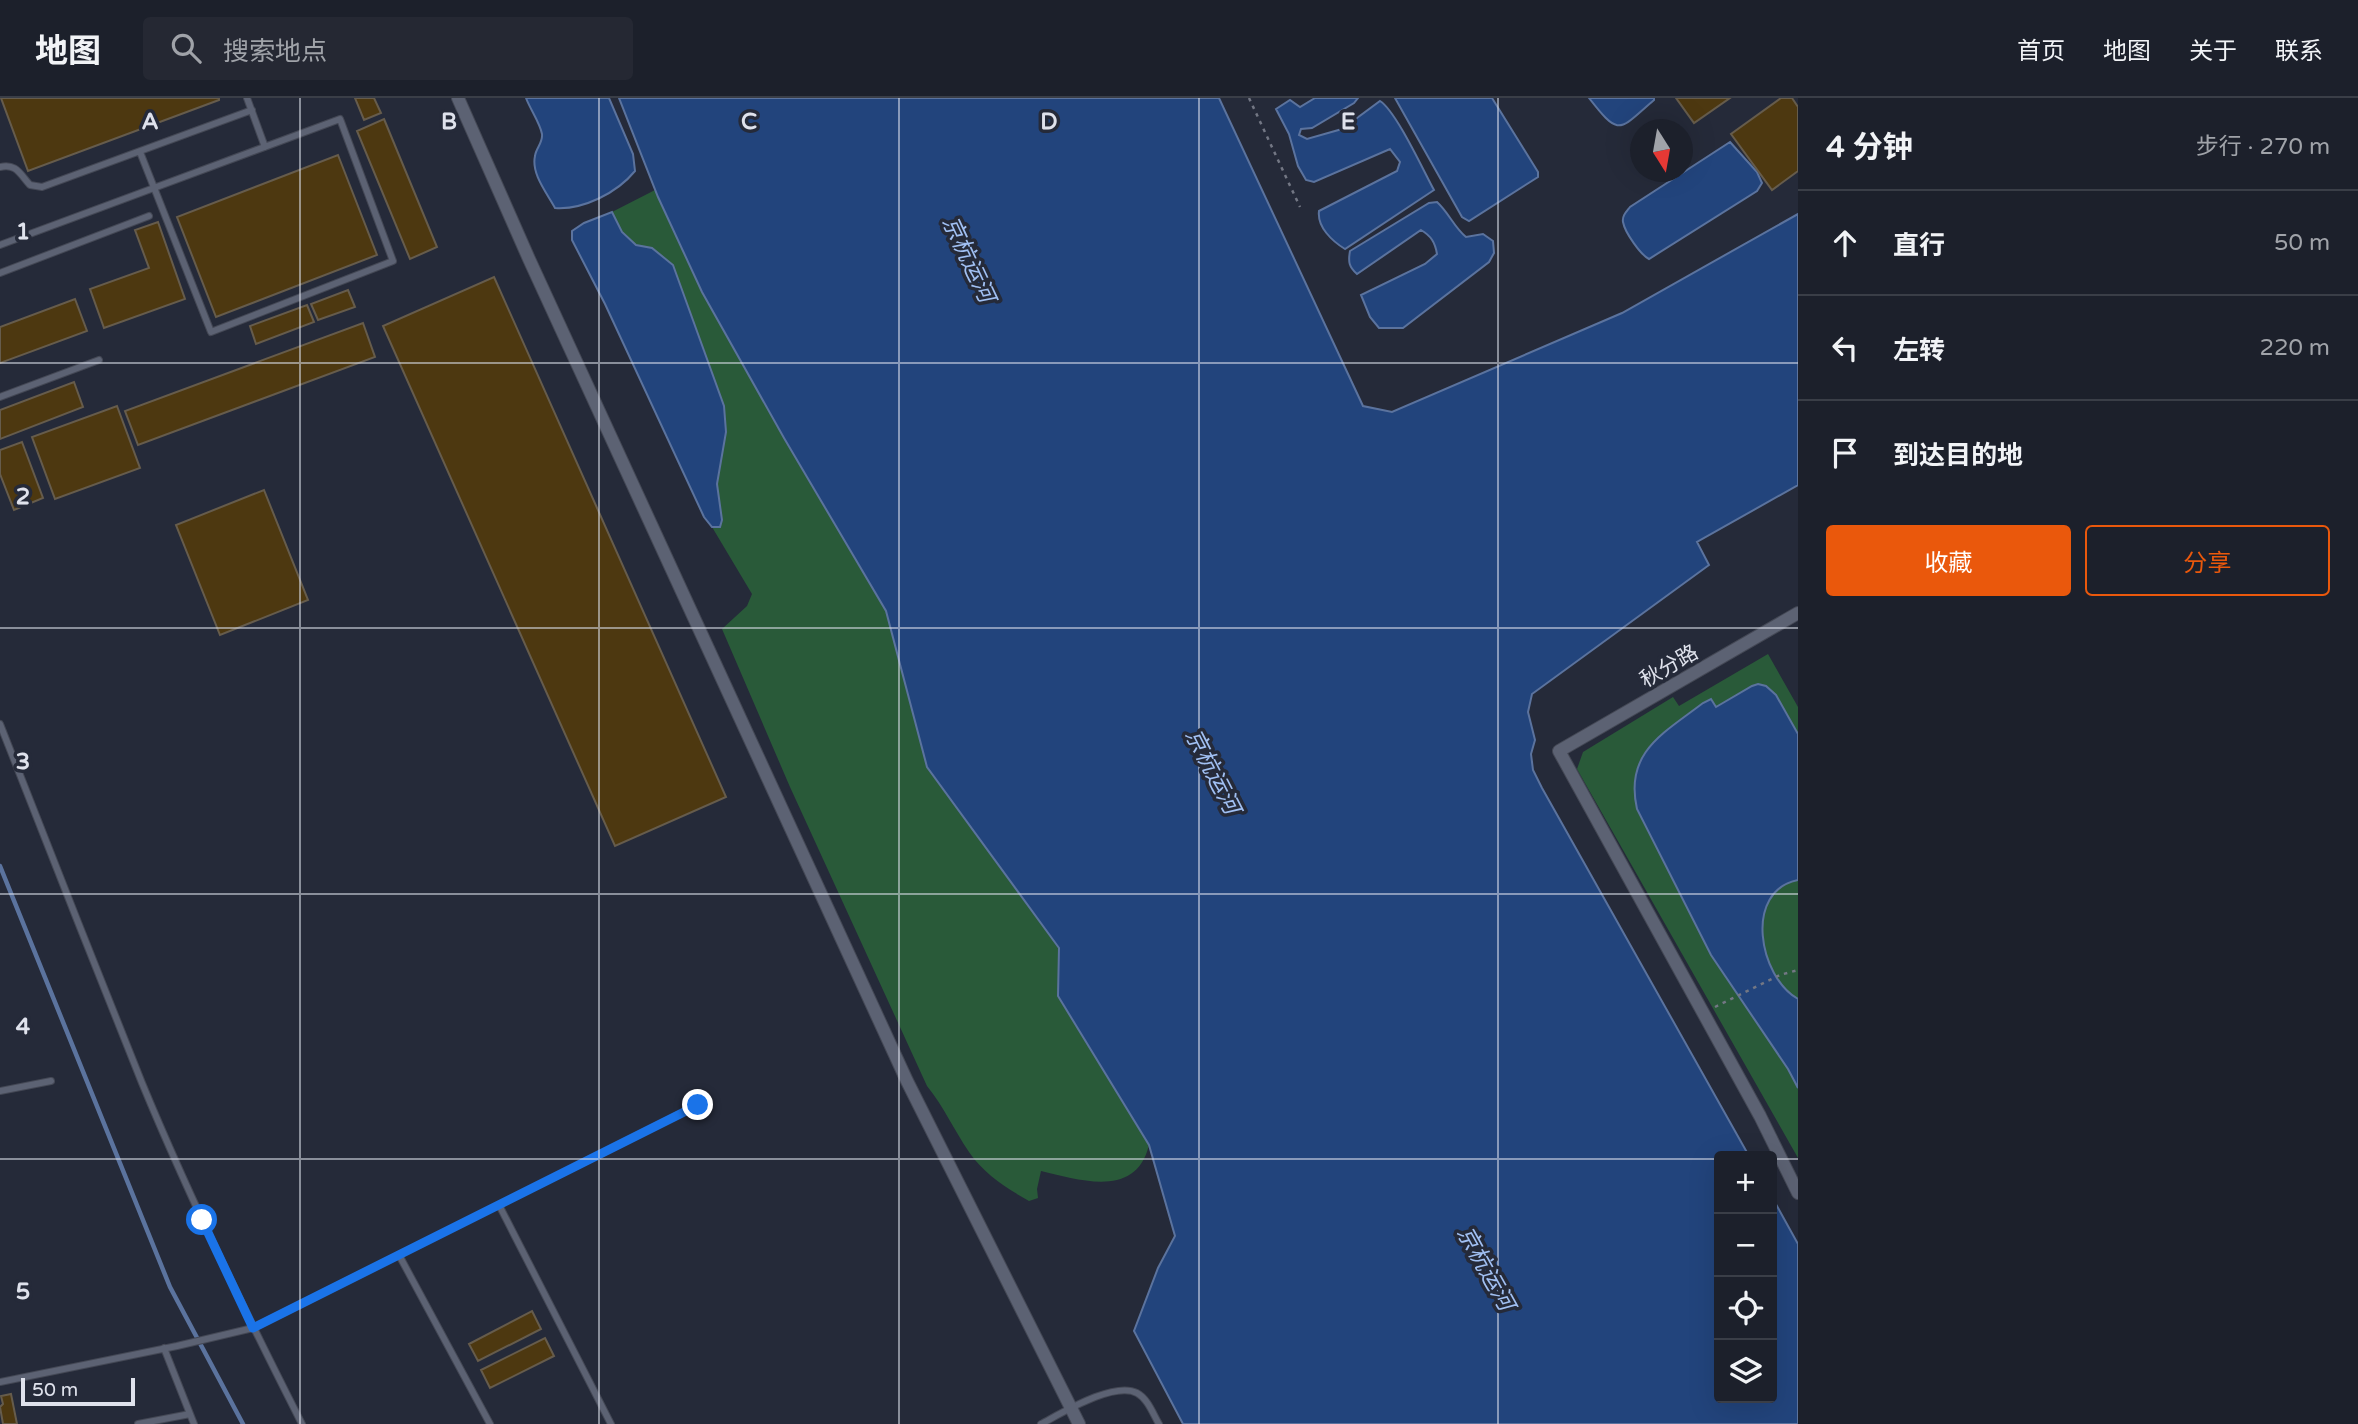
<!DOCTYPE html>
<html lang="zh">
<meta charset="utf-8">
<style>
body{margin:0;font-family:"Varela Round","Noto Sans SC",sans-serif;background:#252833;color:#f1f3f6}
.controls{position:absolute;right:21px;bottom:21px;display:grid;overflow:hidden;border-radius:7px;box-shadow:0 7px 28px #0002}
.controls button{width:63px;height:63px;display:grid;place-items:center;padding:0;border:0;border-bottom:2px solid #3a3e47;background:#1c202b;color:#f1f3f6;font:35px sans-serif}
.compass{position:absolute;left:1630px;top:21px;width:63px;height:63px;border-radius:50%;background:#1c202b;box-shadow:0 7px 28px #0002;rotate:169deg}
.scale{position:absolute;left:21px;bottom:18px;width:114px;box-sizing:border-box;padding-left:7px;border:4px solid #dfe2ec;border-top:0;font-size:19px;line-height:24px;white-space:nowrap;color:#dfe2ec;-webkit-text-stroke:5px #252a39;paint-order:stroke}
.stop{position:absolute;width:21px;height:21px;margin:-16px;border:5px solid #1a73e8;border-radius:50%;background:#fff}
.stop.end{background:#1a73e8;border-color:#fff;box-shadow:0 2px 7px #0008}
.list{margin:0;padding:0;list-style:none}
h2{display:flex;justify-content:space-between;align-items:center;height:91px;margin:0;padding:0 28px;font-size:30px}
h2 small{font-size:23px;font-weight:400;color:#a0a3a9}
.list li{display:grid;grid-template-columns:46px 1fr auto;gap:21px;align-items:center;box-sizing:border-box;height:105px;padding:0 28px;border-top:2px solid #3a3e47}
.list b{display:block;font-size:26px;white-space:nowrap}
.list em{font-size:23px;font-style:normal;color:#a0a3a9}
.actions{display:flex;gap:14px;padding:21px 28px}
.actions a{flex:1;padding:16px 0;border:2px solid #ea580c;border-radius:7px;text-align:center;font-size:24px;color:#ea580c}
.actions .main{background:#ea580c;color:#fff}
.icon{flex:none;width:38px;height:38px;fill:none;stroke:currentColor;stroke-width:2;stroke-linecap:round;stroke-linejoin:round}
.map{position:relative;flex:none;width:1798px;height:1326px;overflow:hidden}
header{display:flex;align-items:center;gap:42px;box-sizing:border-box;height:98px;padding:0 35px;background:#1c202b;border-bottom:2px solid #3a3e47}
header strong{font-size:33px}
nav{display:flex;gap:38px;margin-inline-start:auto;font-size:24px}
.search{width:490px;height:63px;background:#252833;display:flex;align-items:center;gap:18px;box-sizing:border-box;padding:0 24px;border-radius:7px;color:#a0a3a9;font-size:26px}
main{display:flex}
aside{flex:1;background:#1c202b}
.map>svg:first-child{display:block}
.green{fill:#295a39}
.water{fill:#22447c;stroke:#5b739e;stroke-width:2}
.lines{fill:none;stroke-linecap:round;stroke-linejoin:round}
.stream{stroke:#5b739e;stroke-width:4.5}
.building{fill:#4d3810;stroke:#665c4c;stroke-width:2}
.lane-casing{stroke:#444855;stroke-width:8}
.street-casing{stroke:#444855;stroke-width:14}
.path{stroke:#737784;stroke-width:2.5;stroke-dasharray:3.5 5;stroke-linecap:butt}
.lane{stroke:#5c6273;stroke-width:6}
.street{stroke:#5c6273;stroke-width:12}
.route{stroke:#1a73e8;stroke-width:9}
.grid{fill:none;stroke:#dfe2ec;stroke-width:2;stroke-opacity:0.55}
.labels{text-anchor:middle;stroke-width:7;stroke-linejoin:round;paint-order:stroke}
.street-label{font-size:21px;fill:#dfe2ec;stroke:#252a39}
.water-label{font-size:23px;font-style:italic;fill:#a1c0f3;stroke:#252a39}
.grid-label{font-size:23px;text-anchor:middle;font-weight:bold;fill:#dfe2ec;stroke:#252a39;stroke-width:7;stroke-linejoin:round;paint-order:stroke}
</style>
<header>
<strong>地图</strong>
<div class="search"><svg class="icon" aria-label="search" viewBox="0 0 24 24"><circle cx="10" cy="10" r="6"/><path d="M15 15l6 6"/></svg>搜索地点</div>
<nav><a>首页</a><a>地图</a><a>关于</a><a>联系</a></nav>
</header>
<main>
<div class="map">
<svg width="1798" height="1326" viewBox="0 0 1798 1326">
<rect width="100%" height="100%" fill="#252a39"/>
<path class="green" d="M655,92L702,194L784,340L886,513L927,669L1059,850L1058,898L1149,1047C1136,1101 1080,1082 1041,1073L1037,1091L1038,1100L1029,1103C1006,1090 984,1076 969,1054C954,1032 944,1009 927,988L790,689L722,531L747,508L752,496L712,429H719L722,422L717,386L726,334L724,308L673,167L652,150L636,147L622,134L612,114Z
M1768,556L1798,609V1060L1577,671L1583,654L1673,599L1679,608Z"/>
<path class="water" d="M526,0H609L633,56L635,73C617,95 583,112 555,110C547,95 531,76 535,58C536,50 543,45 542,36C540,25 530,11 526,0Z
M619,0H1219L1363,308L1392,314L1622,215L1798,116V387L1697,444L1709,467L1532,596L1528,614L1535,642L1531,656L1533,672L1542,690L1749,1058H1719V1300H1772V1099L1798,1146V1326H1183L1134,1233L1158,1170L1175,1138L1149,1047L1058,898L1059,850L927,669L886,513L784,340L702,194L658,99Z
M1315,0H1358L1354,5L1312,30L1301,31L1299,37L1307,41L1342,31L1380,3C1396,13 1423,72 1434,92L1345,151C1332,143 1317,129 1319,113L1397,73L1400,64L1390,51L1314,84L1306,82L1298,68L1289,36L1276,11L1290,2L1300,9Z
M1395,0H1492L1538,74V79L1469,123L1462,119Z
M1589,0H1654V2C1619,32 1620,40 1589,0Z
M1730,44L1757,74L1762,85L1757,93L1649,161C1641,157 1625,135 1623,124C1622,118 1626,114 1630,109Z
M1437,104C1449,115 1454,129 1466,139L1483,136L1493,143L1494,155L1489,164L1403,230H1379L1370,219L1361,197L1425,166L1437,156C1435,144 1431,138 1421,132L1357,176C1349,169 1348,164 1350,153L1429,105Z
M612,114L622,134L636,147L652,150L673,167L724,308L726,334L717,386L722,422L720,429H712L704,419L605,206L572,142V133L584,125Z
M1758,586L1766,588L1776,597L1798,636V782C1743,793 1759,879 1798,901V990L1788,971L1711,857L1637,711C1624,654 1664,635 1703,605L1711,601L1716,609L1752,588Z"/>
<g class="lines">
<path class="stream" d="M0,768L170,1189L243,1326"/>
</g>
<path class="building" d="M1,0H219V2L28,73Z
M355,0H374L381,15L364,22Z
M1676,0H1730L1694,25Z
M1781,0H1792L1798,9V73L1772,92L1731,36Z
M384,21L437,149L410,161L357,33Z
M338,57L377,157L216,219L177,119Z
M158,124L185,201L104,230L90,191L149,170L135,132Z
M494,179L726,699L615,748L383,228Z
M348,192L355,209L318,222L311,206Z
M75,201L87,233L0,265V229Z
M307,207L314,224L256,246L250,228Z
M363,225L375,259L138,347L125,313Z
M74,284L83,309L0,341V312Z
M117,308L140,370L55,401L32,339Z
M22,344L43,400L14,412L0,376V352Z
M264,392L308,502L220,537L176,427Z
M532,1213L541,1231L478,1263L469,1246Z
M545,1240L554,1258L490,1290L481,1272Z
M11,1296L17,1326H3L0,1309L3,1306L1,1298Z"/>
<g class="lines">
<g class="lane-casing">
<path id="lane" d="M247,0L265,49
M0,69C16,65 20,76 30,87L42,89L252,12
M0,147C113,105 227,63 340,21L393,163L211,234L140,54
M0,175L149,118
M0,299L99,262
M0,626C47,745 94,866 142,985C190,1101 245,1214 302,1326
M0,993L51,983
M499,1107L611,1326
M399,1157L490,1326
M164,1250L194,1326
M0,1284L177,1248L253,1230L698,1007
M138,1326L190,1316
M1041,1326C1062,1315 1114,1283 1137,1295C1148,1301 1153,1316 1159,1326"/>
</g>
<g class="street-casing">
<path id="street" d="M458,0L529,161L907,983L1079,1326
M1798,515L1559,653L1760,1018L1798,1095"/>
</g>
<path class="path" d="M1249,0L1300,109
M1715,909L1780,877L1798,872"/>
<use href="#lane" class="lane"/>
<use href="#street" class="street"/>
</g>
<g class="lines">
<path class="route" d="M202,1122L253,1230L698,1007"/>
</g>
<path class="grid" d="M300,0V1326M599,0V1326M899,0V1326M1199,0V1326M1498,0V1326M0,265H1798M0,530H1798M0,796H1798M0,1061H1719M1772,1061H1798"/>
<g class="labels">
<g class="street-label">
<text transform="translate(1669 568) rotate(-30)" y="7">秋分路</text>
</g>
<g class="water-label">
<text transform="translate(969 161) rotate(65)" y="8">京杭运河</text>
<text transform="translate(1213 673) rotate(63)" y="8">京杭运河</text>
<text transform="translate(1486 1170) rotate(61)" y="8">京杭运河</text>
</g>
</g>
<g class="grid-label">
<text x="150" y="31">A</text>
<text x="449" y="31">B</text>
<text x="749" y="31">C</text>
<text x="1049" y="31">D</text>
<text x="1348" y="31">E</text>
<text x="23" y="141">1</text>
<text x="23" y="406">2</text>
<text x="23" y="671">3</text>
<text x="23" y="936">4</text>
<text x="23" y="1201">5</text>
</g>
</svg>
<div class="controls">
<button>+</button>
<button>−</button>
<button><svg class="icon" aria-label="locate" viewBox="0 0 24 24"><circle cx="12" cy="12" r="6"/><path d="M12 2v4M12 18v4M2 12h4M18 12h4"/></svg></button>
<button><svg class="icon" aria-label="layers" viewBox="0 0 24 24"><path d="M12 4l9 5-9 5-9-5zM3 14l9 5 9-5"/></svg></button>
</div>
<svg class="compass" viewBox="-18 -18 36 36"><path d="M0-13l5 13h-10z" fill="#e53935"/><path d="M0 13l5-13h-10z" fill="#a0a3a9"/></svg>
<div class="scale">50 m</div>
<div class="stop" style="left:202px;top:1122px"></div>
<div class="stop end" style="left:698px;top:1007px"></div>
</div>
<aside>
<h2>4 分钟<small>步行 · 270 m</small></h2>
<ul class="list">
<li><svg class="icon" aria-label="ahead" viewBox="0 0 24 24"><path d="M12 20V5M6 11l6-6 6 6"/></svg><div><b>直行</b></div><em>50 m</em></li>
<li><svg class="icon" aria-label="left" viewBox="0 0 24 24"><path d="M17 20v-9H6M10 6l-5 5 5 5"/></svg><div><b>左转</b></div><em>220 m</em></li>
<li><svg class="icon" aria-label="arrive" viewBox="0 0 24 24"><path d="M6 21V4h12l-3 4 3 4H6"/></svg><div><b>到达目的地</b></div></li>
</ul>
<div class="actions"><a class="main">收藏</a><a>分享</a></div>
</aside>
</main>
